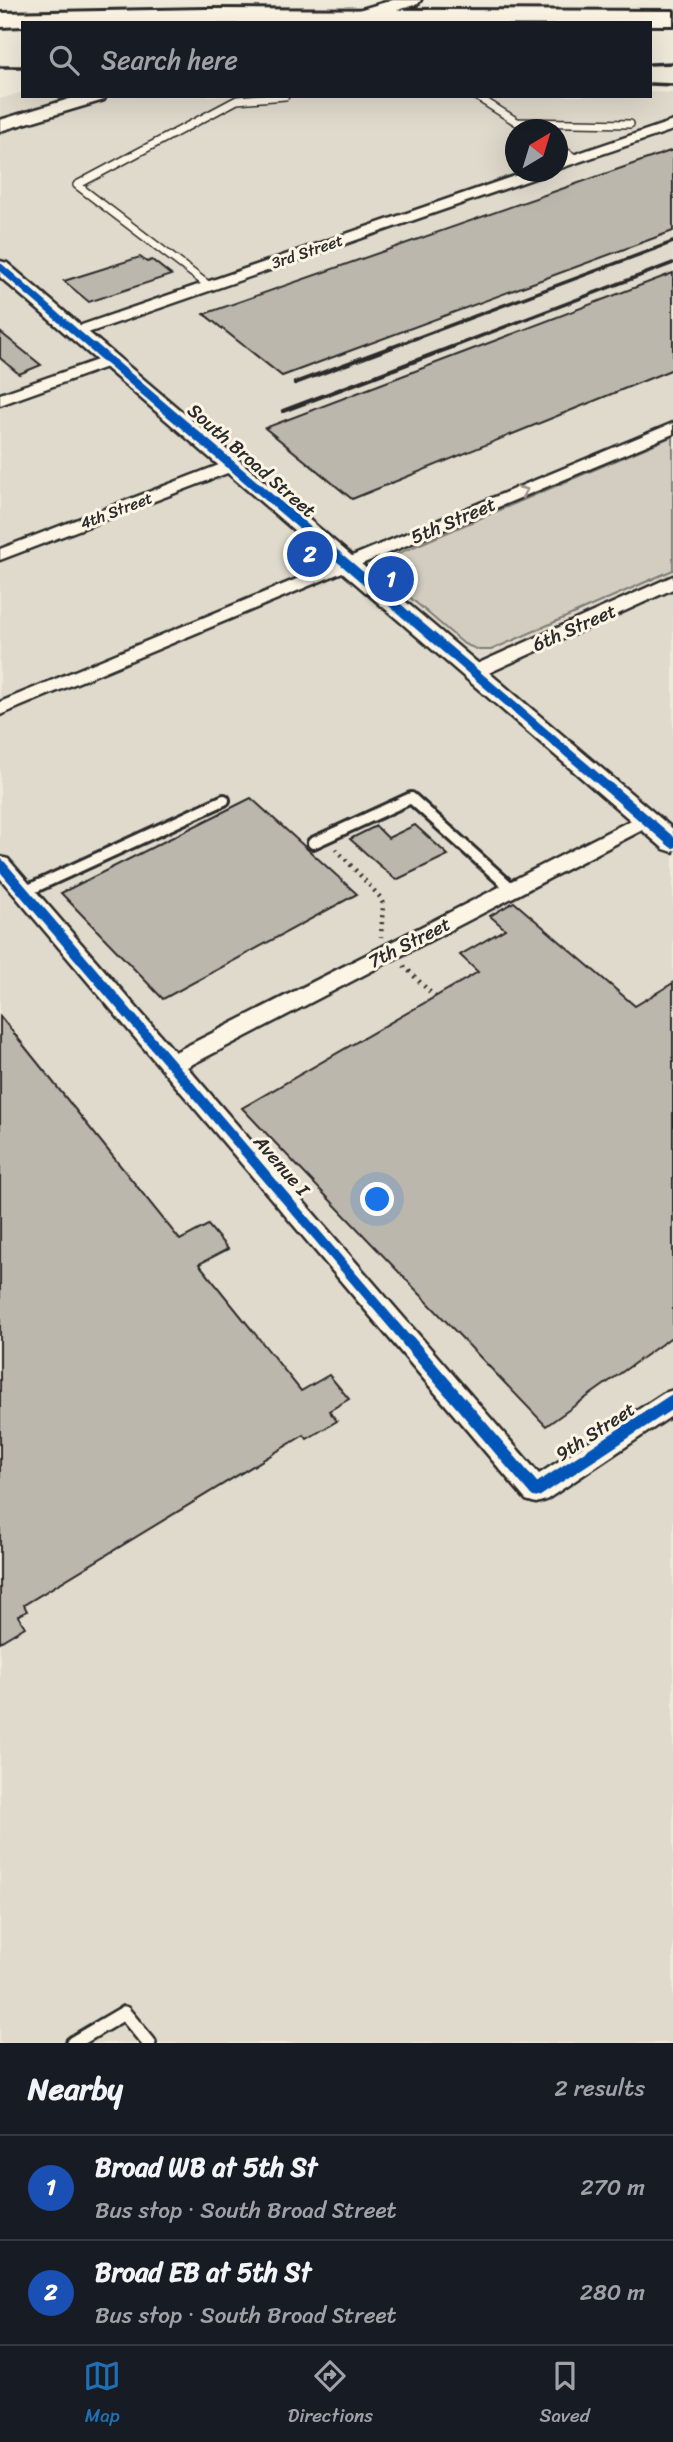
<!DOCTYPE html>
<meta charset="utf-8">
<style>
body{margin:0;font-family:Sriracha,sans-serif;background:#242831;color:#f1f3f6}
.compass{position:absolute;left:505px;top:119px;width:63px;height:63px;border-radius:50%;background:#171b24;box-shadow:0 7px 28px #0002;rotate:38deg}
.you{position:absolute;left:378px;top:1200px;width:24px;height:24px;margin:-18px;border:5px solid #fff;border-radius:50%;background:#1a73e8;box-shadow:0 0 0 10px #1a73e833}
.badge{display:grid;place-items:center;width:46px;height:46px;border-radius:50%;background:#1f6fb2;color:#fff;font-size:23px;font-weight:700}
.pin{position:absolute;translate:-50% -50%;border:4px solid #fff;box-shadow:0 2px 7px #0006}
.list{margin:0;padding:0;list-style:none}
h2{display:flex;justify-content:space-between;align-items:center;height:91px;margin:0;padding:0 28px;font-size:30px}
h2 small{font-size:23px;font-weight:400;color:#9ea1a6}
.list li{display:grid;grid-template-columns:46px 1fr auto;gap:21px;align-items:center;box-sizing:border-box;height:105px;padding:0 28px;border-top:2px solid #363941}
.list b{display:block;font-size:26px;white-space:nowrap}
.list p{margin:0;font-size:23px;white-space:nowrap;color:#9ea1a6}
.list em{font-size:23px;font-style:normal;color:#9ea1a6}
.icon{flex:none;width:38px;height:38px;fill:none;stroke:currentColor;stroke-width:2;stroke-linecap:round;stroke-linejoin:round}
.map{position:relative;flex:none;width:673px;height:2043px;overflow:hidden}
.search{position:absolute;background:#171b24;box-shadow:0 7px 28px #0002;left:21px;right:21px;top:21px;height:77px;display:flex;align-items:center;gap:18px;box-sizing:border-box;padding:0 24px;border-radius:0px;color:#9ea1a6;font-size:26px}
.sheet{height:301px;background:#171b24}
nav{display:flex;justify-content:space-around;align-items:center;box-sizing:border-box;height:98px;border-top:2px solid #363941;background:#171b24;font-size:19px;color:#9ea1a6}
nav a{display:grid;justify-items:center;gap:4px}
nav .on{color:#1f6fb2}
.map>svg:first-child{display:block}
.built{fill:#e0dacc;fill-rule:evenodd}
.green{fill:#d2cdc0;stroke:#7e7c76;stroke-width:2}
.building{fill:#bcb7ac;stroke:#2b2b2b;stroke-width:2}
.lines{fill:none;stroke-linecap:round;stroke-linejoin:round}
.service-far2-casing{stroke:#2b2b2b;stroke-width:10}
.service-far1-casing{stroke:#2b2b2b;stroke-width:16}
.service-casing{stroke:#2b2b2b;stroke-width:18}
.minor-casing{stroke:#2b2b2b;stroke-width:5}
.tertiary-casing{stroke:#2b2b2b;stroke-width:5}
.secondary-casing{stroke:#2b2b2b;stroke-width:5}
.motorway-casing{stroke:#2b2b2b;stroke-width:6}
.path{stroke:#2b2b2b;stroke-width:4.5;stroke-dasharray:2 5;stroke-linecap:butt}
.service-far2{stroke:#fcf5e5;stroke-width:7}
.service-far1{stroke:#fcf5e5;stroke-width:10}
.service{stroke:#fcf5e5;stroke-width:13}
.minor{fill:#fcf5e5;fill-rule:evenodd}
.tertiary{fill:#fcf5e5;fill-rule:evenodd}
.secondary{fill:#fcf5e5;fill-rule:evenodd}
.motorway{fill:#fcf5e5;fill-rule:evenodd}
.rail-far1{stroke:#2b2b2b;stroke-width:3.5}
.rail{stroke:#2b2b2b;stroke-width:4.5}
.cycleway-far3-casing{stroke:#fcf5e5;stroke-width:10}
.cycleway-far2-casing{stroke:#fcf5e5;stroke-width:12}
.cycleway-far1-casing{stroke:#fcf5e5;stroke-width:15}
.cycleway-casing{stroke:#fcf5e5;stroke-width:18}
.cycleway-far3{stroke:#0057b8;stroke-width:7}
.cycleway-far2{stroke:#0057b8;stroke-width:9}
.cycleway-far1{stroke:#0057b8;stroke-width:10}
.cycleway{stroke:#0057b8;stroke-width:13}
.oneway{stroke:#949088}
.labels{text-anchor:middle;stroke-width:6;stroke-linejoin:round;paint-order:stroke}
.far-street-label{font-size:16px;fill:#2b2b2b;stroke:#fcf5e5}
.street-label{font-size:19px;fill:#2b2b2b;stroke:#fcf5e5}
</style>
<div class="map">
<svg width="673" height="2043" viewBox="0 0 673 2043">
<rect width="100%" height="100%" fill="#efe9da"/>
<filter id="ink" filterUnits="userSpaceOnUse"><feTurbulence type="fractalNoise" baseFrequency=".0143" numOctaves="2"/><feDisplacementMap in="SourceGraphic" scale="14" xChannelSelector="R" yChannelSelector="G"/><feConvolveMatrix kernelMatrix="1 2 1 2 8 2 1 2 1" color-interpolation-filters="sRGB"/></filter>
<g filter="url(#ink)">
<path class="built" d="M23,92V96H650V92L673,93V2043H0V99ZM516,130H558V172H516Z"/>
<path class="green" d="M673,436V570L491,650H479L464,644L385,576L384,564L392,556Z"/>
<path class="building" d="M673,150V231L282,376L204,314Z
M140,257L147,262L152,260L171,275L89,302L64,281Z
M673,273V369L352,499L265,428Z
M0,332L41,365L19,374L0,358Z
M251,798L357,894L163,999L61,893Z
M415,825L448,855L396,880L350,839L376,826L388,838Z
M514,902L635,1006L673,983V1336L546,1426L242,1108L478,972L460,955L505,929L490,916Z
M0,1016L180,1240L208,1225L228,1249L199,1264L301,1391L329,1375L349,1399L329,1411L337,1421L307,1439L304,1435L24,1605L27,1611L18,1616L25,1627L0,1642Z"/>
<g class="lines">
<g class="service-far2-casing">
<path id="service-far2" d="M476,96L517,122L630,124
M558,147L576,159
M208,285L77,185L237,100L285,96"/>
</g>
<g class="service-far1-casing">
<path id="service-far1" d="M313,843L411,798L512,889
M24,892L224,800"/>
</g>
<g class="service-casing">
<path id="service" d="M73,2043L124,2013L149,2043"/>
</g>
<g class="minor-casing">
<path id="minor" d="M673,121V130L558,169V160Z
M526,172H546L544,175L82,335H70L68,332L70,329Z
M109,356L117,361L115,364L0,405V394Z
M673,423V434L0,715V702Z
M232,460L238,461L241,465L238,469L0,560V549Z
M673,576V589L482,676H468L465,672L468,668Z
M645,813L652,815L655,820L652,825L187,1067L539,1474L664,1393L673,1390V1415L546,1500L536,1503L526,1500L0,878V857L8,859L175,1052Z"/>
</g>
<g class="tertiary-casing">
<path id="tertiary" d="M79,96H106L104,100L0,131V120Z
M0,261L7,263L673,829V852L664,849L0,277Z"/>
</g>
<g class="secondary-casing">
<path id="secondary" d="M393,0H421L418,4L354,22L345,17L348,13Z"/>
</g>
<g class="motorway-casing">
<path id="motorway" d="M206,9L673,11V25L23,23V26L0,27V13Z"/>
</g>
<path class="path" d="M336,849L380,897L383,904L381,937
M404,966L435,997"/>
<use href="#service-far2" class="service-far2"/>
<use href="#service-far1" class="service-far1"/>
<use href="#service" class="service"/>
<use href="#minor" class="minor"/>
<use href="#tertiary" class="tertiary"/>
<use href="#secondary" class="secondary"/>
<use href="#motorway" class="motorway"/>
<path class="rail-far1" d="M650,64L673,63
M0,67H23
M650,84L673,85
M387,349L673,242
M447,349L673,263"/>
<path class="rail" d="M295,383L392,347
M283,411L452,347"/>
<g class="cycleway-far3-casing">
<path id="cycleway-far3" d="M0,267L95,349"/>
</g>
<g class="cycleway-far2-casing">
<path id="cycleway-far2" d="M93,347L609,788"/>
</g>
<g class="cycleway-far1-casing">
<path id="cycleway-far1" d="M607,786L673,843
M0,864L409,1343"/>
</g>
<g class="cycleway-casing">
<path id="cycleway" d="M408,1341L536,1491L673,1401"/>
</g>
<use href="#cycleway-far3" class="cycleway-far3"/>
<use href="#cycleway-far2" class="cycleway-far2"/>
<use href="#cycleway-far1" class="cycleway-far1"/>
<use href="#cycleway" class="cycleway"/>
</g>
<defs><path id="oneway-chevron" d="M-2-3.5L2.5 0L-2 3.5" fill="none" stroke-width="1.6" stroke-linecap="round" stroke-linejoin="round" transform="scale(1.75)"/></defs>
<use class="oneway" href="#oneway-chevron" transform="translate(523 491) rotate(-23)"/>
</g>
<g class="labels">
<g class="far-street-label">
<text transform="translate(307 251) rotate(-19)" y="6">3rd Street</text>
<text transform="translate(116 510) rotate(-21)" y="6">4th Street</text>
</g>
<g class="street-label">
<text transform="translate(252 460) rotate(41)" y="7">South Broad Street</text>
<text transform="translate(453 520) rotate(-23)" y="7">5th Street</text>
<text transform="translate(574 627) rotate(-24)" y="7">6th Street</text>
<text transform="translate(409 942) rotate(-27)" y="7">7th Street</text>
<text transform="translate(282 1165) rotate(49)" y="7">Avenue I</text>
<text transform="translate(595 1431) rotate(-33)" y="7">9th Street</text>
</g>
</g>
</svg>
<svg class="compass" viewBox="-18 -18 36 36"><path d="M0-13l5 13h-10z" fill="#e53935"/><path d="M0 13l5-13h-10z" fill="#9ea1a6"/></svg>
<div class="you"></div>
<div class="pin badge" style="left:391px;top:579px;background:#1a4fb4">1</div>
<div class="pin badge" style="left:310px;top:554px;background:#1a4fb4">2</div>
<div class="search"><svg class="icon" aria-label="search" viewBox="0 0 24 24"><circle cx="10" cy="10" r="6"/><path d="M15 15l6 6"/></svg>Search here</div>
</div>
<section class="sheet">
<h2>Nearby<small>2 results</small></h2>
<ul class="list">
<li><span class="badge" style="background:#1a4fb4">1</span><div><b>Broad WB at 5th St</b><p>Bus stop · South Broad Street</p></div><em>270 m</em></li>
<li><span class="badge" style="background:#1a4fb4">2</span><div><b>Broad EB at 5th St</b><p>Bus stop · South Broad Street</p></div><em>280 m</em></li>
</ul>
</section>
<nav>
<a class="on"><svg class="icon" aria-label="map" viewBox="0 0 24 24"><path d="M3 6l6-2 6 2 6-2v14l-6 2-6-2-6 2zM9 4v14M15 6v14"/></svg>Map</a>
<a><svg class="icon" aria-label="directions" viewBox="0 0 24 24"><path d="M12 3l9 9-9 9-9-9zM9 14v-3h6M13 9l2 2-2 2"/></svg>Directions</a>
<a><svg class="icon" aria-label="saved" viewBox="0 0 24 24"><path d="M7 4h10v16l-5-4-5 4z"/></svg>Saved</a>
</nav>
